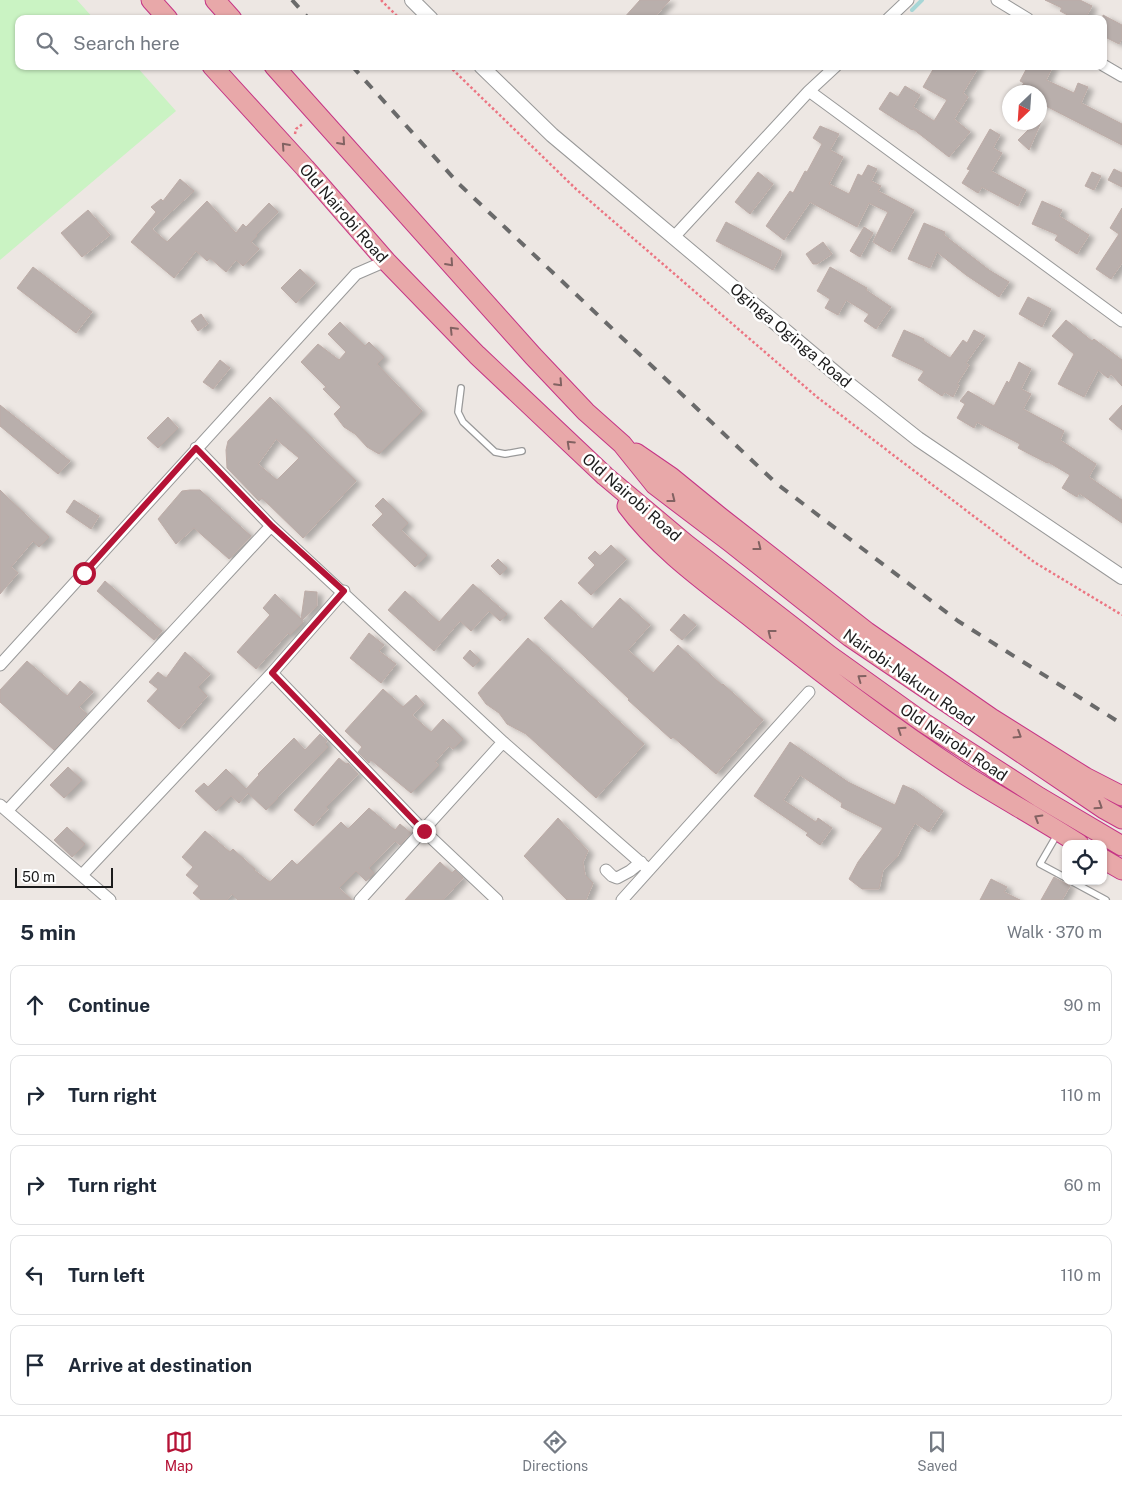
<!DOCTYPE html>
<meta charset="utf-8">
<style>
body{margin:0;font-family:"Public Sans",sans-serif;background:#f2f2f3;color:#1f2937}
.controls{position:absolute;right:15px;bottom:15px;display:grid;overflow:hidden;border-radius:10px;box-shadow:0 1px 4px #0004}
.controls button{width:45px;height:45px;display:grid;place-items:center;padding:0;border:0;border-bottom:1px solid #e0e1e3;background:#fff;color:#1f2937;font:25px sans-serif}
.compass{position:absolute;left:1002px;top:85px;width:45px;height:45px;border-radius:50%;background:#fff;box-shadow:0 1px 4px #0004;rotate:205deg}
.scale{position:absolute;left:15px;bottom:12px;width:98px;box-sizing:border-box;padding-left:5px;border:2px solid #1c1c1c;border-top:0;font-size:14px;line-height:18px;white-space:nowrap;color:#1c1c1c;-webkit-text-stroke:4px #fff;paint-order:stroke}
.stop{position:absolute;width:15px;height:15px;margin:-11px;border:4px solid #b51336;border-radius:50%;background:#fff}
.stop.end{background:#b51336;border-color:#fff;box-shadow:0 1px 5px #0008}
.list{margin:0;padding:0;list-style:none}
h2{display:flex;justify-content:space-between;align-items:center;height:65px;margin:0;padding:0 20px;font-size:21px}
h2 small{font-size:16px;font-weight:400;color:#747a83}
.list li{display:grid;grid-template-columns:32px 1fr auto;gap:15px;align-items:center;box-sizing:border-box;height:80px;margin:0 10px 10px;padding:0 10px;border:1px solid #e0e1e3;border-radius:10px}
.list b{display:block;font-size:19px;white-space:nowrap}
.list em{font-size:16px;font-style:normal;color:#747a83}
.icon{flex:none;width:28px;height:28px;fill:none;stroke:currentColor;stroke-width:2;stroke-linecap:round;stroke-linejoin:round}
.map{position:relative;flex:none;width:1122px;height:900px;overflow:hidden}
.search{position:absolute;background:#fff;box-shadow:0 1px 4px #0004;left:15px;right:15px;top:15px;height:55px;display:flex;align-items:center;gap:12px;box-sizing:border-box;padding:0 18px;border-radius:10px;color:#747a83;font-size:19px}
.sheet{height:515px;background:#fff}
nav{display:flex;justify-content:space-around;align-items:center;box-sizing:border-box;height:70px;border-top:1px solid #e0e1e3;background:#fff;font-size:14px;color:#747a83}
nav a{display:grid;justify-items:center;gap:2px}
nav .on{color:#b51336}
.map>svg:first-child{display:block}
.park{fill:#caf3c3}
.lines{fill:none;stroke-linecap:round;stroke-linejoin:round}
.stream{stroke:#a7d6d6;stroke-width:4}
.building{fill:#b9afac;stroke:#bdaca7;fill-rule:evenodd;filter:url(#shadow)}
.service-casing{stroke:#999;stroke-width:8}
.minor-casing{stroke:#999;stroke-width:13}
.tertiary-casing{stroke:#999;stroke-width:16}
.trunk-casing{stroke:#c63586;stroke-width:21}
.path{stroke:#ec7582;stroke-width:2.5;stroke-dasharray:2.5 2.5;stroke-linecap:butt}
.service{stroke:#fff;stroke-width:5.5}
.minor{stroke:#fff;stroke-width:11}
.tertiary{stroke:#fff;stroke-width:14}
.trunk{stroke:#e8a8a9;stroke-width:19}
.rail{stroke:#6a6a6a;stroke-width:4;stroke-dasharray:10 10;stroke-linecap:butt}
.oneway{stroke:#826262}
.route{stroke:#b51336;stroke-width:6}
.labels{text-anchor:middle;stroke-width:5;stroke-linejoin:round;paint-order:stroke}
.street-label{font-size:16px;fill:#1c1c1c;stroke:#fff}
</style>
<div class="map">
<svg width="1122" height="900" viewBox="0 0 1122 900">
<defs>
<filter id="shadow"><feDropShadow dx="5.5" dy="3" stdDeviation="2.5" flood-color="#0004"/></filter>
</defs>
<rect width="100%" height="100%" fill="#ede7e3"/>
<path class="park" d="M0,0H77L94,19H19V66H136L176,111L0,260Z"/>
<g class="lines">
<path class="stream" d="M912,10L922,0"/>
</g>
<path class="building" d="M640,0H670L653,19H623Z
M1045,0H1080L1092,6L1085,19H1075L1060,11L1062,8Z
M1103,15L1122,25V39L1119,44L1103,36Z
M935,66H979L963,93L968,97L954,119L970,132L949,157L913,129L912,130L879,109L890,92L898,97L905,86L920,95L913,107L934,121L947,100L923,87Z
M1028,66H1053L1046,80L1074,93L1078,83L1088,87L1081,103L1122,124V145L1040,103V92H1017L1024,83L1020,81Z
M1044,115L1029,150L1018,140L1036,122H1040V119Z
M820,126L839,134L830,150L843,157L829,184L849,194L858,174L862,176L868,165L877,169L871,181L881,186L878,191L914,210L890,252L873,242L888,212L869,203L857,227L810,202L784,240L766,226L790,191L793,193L805,171L807,172L822,144L813,138Z
M990,129L1000,135L993,148L1002,153L991,171L1026,190L1018,206L982,187L978,193L962,183L970,170L967,169Z
M1114,169L1122,173V187L1108,180Z
M758,172L773,184L750,214L735,202Z
M1092,172L1101,176L1094,190L1085,186Z
M180,179L194,191L152,229L167,242L207,201L236,233L243,224L246,227L269,203L278,212L256,235L257,236L251,242L259,249L243,266L236,260L226,272L210,258L207,261L196,251L174,278L131,242L156,212L151,207L161,199L163,201Z
M1042,201L1062,210L1059,216L1089,235L1077,254L1055,240L1058,235L1032,224Z
M1122,208V263L1111,279L1096,269L1119,234L1110,228Z
M88,210L110,235L82,257L61,233Z
M726,222L781,251V255L773,270L716,241Z
M924,223L945,232L944,235L989,270L1009,282L999,297L966,275L937,252L930,268L908,259Z
M864,227L873,233L860,257L850,251Z
M823,242L832,254L817,264H813L806,254Z
M33,267L92,312L76,333L17,288Z
M830,267L867,288L866,290L891,307L876,329L864,321L869,314L846,300L838,315L825,308L830,299L817,291Z
M300,269L315,283L296,303L281,288Z
M1028,297L1051,309L1042,327L1019,314Z
M201,314L208,324L198,331L191,321Z
M1066,320L1092,341L1094,339L1122,360V386L1111,374L1108,378L1098,370L1084,397L1058,384L1074,354L1052,336Z
M340,322L365,346L369,342L384,357L377,364L422,411L379,454L367,447L355,434L344,427L334,414L341,407L323,389L326,387L301,362L318,344L339,360L346,352L328,334Z
M904,330L924,339V341L950,358L963,340L967,343L974,330L985,336L966,363L969,365L957,384L959,385L953,397L945,392L942,396L918,380L924,371L892,356Z
M220,360L230,368L213,389L203,382Z
M1019,362L1031,369L1021,389L1031,394L1023,409L1064,431L1060,440L1096,464L1089,477L1122,500V523L1079,493L1077,497L1062,488L1070,475L1048,462L1047,463L1018,448L1020,444L977,422L974,428L957,418L965,404L960,401L968,391L994,406L1007,381L1009,383Z
M270,397L356,481L303,538L262,498L259,501L227,468L226,450L228,441ZM276,439L299,458L277,480L258,464Z
M0,405L70,461L58,474L0,426Z
M1122,405V430L1109,419Z
M168,417L178,428L158,448L147,438Z
M0,490L49,537L39,547L33,541L11,567L18,573L0,594Z
M190,490H200L251,536L229,559L194,528L176,544L158,519L182,491Z
M383,498L408,523L401,530L427,555L415,567L372,525L383,514L375,506Z
M74,500L99,516L91,529L66,512Z
M611,545L626,559L591,595L578,583L595,565L588,558L595,551L600,556Z
M498,559L507,568L500,575L491,566Z
M105,581L162,631L154,640L97,591Z
M473,584L507,614L500,621L489,611L471,631L460,621L434,651L388,610L405,591L439,622Z
M305,591L317,592V606L302,620L303,622L290,635L288,633L256,669L237,652L270,615L263,608L275,594L301,619Z
M620,598L650,625L628,650L653,673L678,645L722,685L723,684L763,720L716,774L673,737L671,739L628,700L629,699L544,618L561,600L592,629Z
M684,614L696,625L682,640L670,630Z
M369,633L384,645L379,651L396,664L381,683L350,658Z
M528,638L644,744L596,798L526,734L507,724L499,713L486,704L478,693Z
M470,650L480,660L473,667L463,658Z
M185,652L210,674L198,687L207,696L179,729L147,701L158,689L149,682L158,672L166,678Z
M27,661L67,696L80,681L93,692L79,707L87,714L54,750L0,702V690Z
M383,689L403,707L416,695L424,704L412,715L431,732L443,719L463,739L453,749L449,746L435,762L439,765L411,793L371,760L369,763L358,752L362,747L345,731Z
M320,734L327,741L325,744L328,747L277,797L278,798L266,810L248,793L239,803L231,796L216,811L195,791L204,783L208,787L226,769L246,789L259,775L258,774L294,738L305,750Z
M790,742L848,782L895,805L903,785L914,790L943,811L929,832L915,823L906,838L897,857L883,870L879,889H862L849,879L858,862L883,828L841,807L842,803L800,775L783,800L816,822L818,818L832,828L820,845L806,835L808,833L754,796Z
M339,758L346,764L348,763L358,774L326,807L328,809L313,826L294,810Z
M68,767L82,780L64,798L50,785Z
M369,808L395,830L400,824L411,833L400,845L395,841L369,868L374,873L366,881L356,871L339,888L352,900H238L232,894L227,900H201L193,893L199,886L186,875L193,867L182,857L205,831L230,852L233,849L255,869L254,870L270,882L292,860L297,865L341,822L348,829Z
M558,818L588,851L583,862L585,875L593,883L586,900H567L524,856Z
M67,827L85,844L72,857L54,840Z
M440,862L452,873L455,870L463,878L443,900H405Z
M1054,877L1070,886L1062,900H1041Z
M991,879L1007,887L1004,892L1020,900H980Z"/>
<g class="lines">
<g class="service-casing">
<path id="service" d="M461,388L458,412L463,422L495,452L505,454L522,451
M1058,833L1040,864L1066,878
M1071,881L1106,900"/>
</g>
<g class="minor-casing">
<path id="minor" d="M997,0L1028,19
M888,19L908,0
M1103,65L1122,76
M809,91L1122,321
M673,238L809,91L836,66
M196,448L271,526L503,742L649,870
M0,665L356,274L386,261
M272,673L424,831L497,900
M0,805L110,900
M7,811L271,526
M606,870L612,876L617,878L630,871L641,862
M82,875L272,673L344,591
M360,900L503,742
M622,900L809,692"/>
</g>
<g class="tertiary-casing">
<path id="tertiary" d="M412,0L431,19
M481,66L552,135L846,382L918,439L1122,577"/>
</g>
<g class="trunk-casing">
<path id="trunk" d="M151,0L168,19
M215,0L232,19
M212,66L305,168L386,261L477,355L605,476L686,544L829,655L924,723L1039,797L1122,846
M274,66L533,356L586,412L622,444L655,485L730,542L850,637L1104,809L1122,819
M636,453L671,477L720,517L867,632L991,718L1085,777L1122,796
M627,506C660,551 711,586 754,620C823,674 892,728 965,775C1003,799 1042,820 1079,844
M1103,859L1122,870"/>
</g>
<path class="path" d="M381,0L400,19
M449,66L576,189L817,397L1034,562L1122,615
M295,134L296,129L304,123"/>
<use href="#service" class="service"/>
<use href="#minor" class="minor"/>
<use href="#tertiary" class="tertiary"/>
<use href="#trunk" class="trunk"/>
<path class="rail" d="M292,0L309,19
M352,66L459,184L777,484L958,621L1122,724"/>
</g>
<defs><path id="oneway-chevron" d="M-2-3.5L2.5 0L-2 3.5" fill="none" stroke-width="1.6" stroke-linecap="round" stroke-linejoin="round" transform="scale(1.25)"/></defs>
<g class="oneway">
<use href="#oneway-chevron" transform="translate(342 142) rotate(48)"/>
<use href="#oneway-chevron" transform="translate(285 146) rotate(-132)"/>
<use href="#oneway-chevron" transform="translate(450 263) rotate(48)"/>
<use href="#oneway-chevron" transform="translate(453 330) rotate(-134)"/>
<use href="#oneway-chevron" transform="translate(559 383) rotate(47)"/>
<use href="#oneway-chevron" transform="translate(570 444) rotate(-137)"/>
<use href="#oneway-chevron" transform="translate(672 499) rotate(38)"/>
<use href="#oneway-chevron" transform="translate(758 547) rotate(38)"/>
<use href="#oneway-chevron" transform="translate(771 633) rotate(-142)"/>
<use href="#oneway-chevron" transform="translate(861 678) rotate(-144)"/>
<use href="#oneway-chevron" transform="translate(901 730) rotate(-146)"/>
<use href="#oneway-chevron" transform="translate(1018 735) rotate(32)"/>
<use href="#oneway-chevron" transform="translate(1099 806) rotate(33)"/>
<use href="#oneway-chevron" transform="translate(1038 818) rotate(-149)"/>
</g>
<g class="lines">
<path class="route" d="M84,573L196,448L272,526L344,591L272,673L424,831"/>
</g>
<g class="labels">
<g class="street-label">
<text transform="translate(344 213) rotate(49)" y="6">Old Nairobi Road</text>
<text transform="translate(791 335) rotate(40)" y="6">Oginga Oginga Road</text>
<text transform="translate(632 497) rotate(41)" y="6">Old Nairobi Road</text>
<text transform="translate(909 677) rotate(35)" y="6">Nairobi-Nakuru Road</text>
<text transform="translate(954 742) rotate(34)" y="6">Old Nairobi Road</text>
</g>
</g>
</svg>
<div class="controls">
<button><svg class="icon" aria-label="locate" viewBox="0 0 24 24"><circle cx="12" cy="12" r="6"/><path d="M12 2v4M12 18v4M2 12h4M18 12h4"/></svg></button>
</div>
<svg class="compass" viewBox="-18 -18 36 36"><path d="M0-13l5 13h-10z" fill="#e53935"/><path d="M0 13l5-13h-10z" fill="#747a83"/></svg>
<div class="scale">50 m</div>
<div class="stop" style="left:84px;top:573px"></div>
<div class="stop end" style="left:424px;top:831px"></div>
<div class="search"><svg class="icon" aria-label="search" viewBox="0 0 24 24"><circle cx="10" cy="10" r="6"/><path d="M15 15l6 6"/></svg>Search here</div>
</div>
<section class="sheet">
<h2>5 min<small>Walk · 370 m</small></h2>
<ul class="list">
<li><svg class="icon" aria-label="ahead" viewBox="0 0 24 24"><path d="M12 20V5M6 11l6-6 6 6"/></svg><div><b>Continue</b></div><em>90 m</em></li>
<li><svg class="icon" aria-label="right" viewBox="0 0 24 24"><path d="M7 20v-9h11M14 6l5 5-5 5"/></svg><div><b>Turn right</b></div><em>110 m</em></li>
<li><svg class="icon" aria-label="right" viewBox="0 0 24 24"><path d="M7 20v-9h11M14 6l5 5-5 5"/></svg><div><b>Turn right</b></div><em>60 m</em></li>
<li><svg class="icon" aria-label="left" viewBox="0 0 24 24"><path d="M17 20v-9H6M10 6l-5 5 5 5"/></svg><div><b>Turn left</b></div><em>110 m</em></li>
<li><svg class="icon" aria-label="arrive" viewBox="0 0 24 24"><path d="M6 21V4h12l-3 4 3 4H6"/></svg><div><b>Arrive at destination</b></div></li>
</ul>
</section>
<nav>
<a class="on"><svg class="icon" aria-label="map" viewBox="0 0 24 24"><path d="M3 6l6-2 6 2 6-2v14l-6 2-6-2-6 2zM9 4v14M15 6v14"/></svg>Map</a>
<a><svg class="icon" aria-label="directions" viewBox="0 0 24 24"><path d="M12 3l9 9-9 9-9-9zM9 14v-3h6M13 9l2 2-2 2"/></svg>Directions</a>
<a><svg class="icon" aria-label="saved" viewBox="0 0 24 24"><path d="M7 4h10v16l-5-4-5 4z"/></svg>Saved</a>
</nav>
